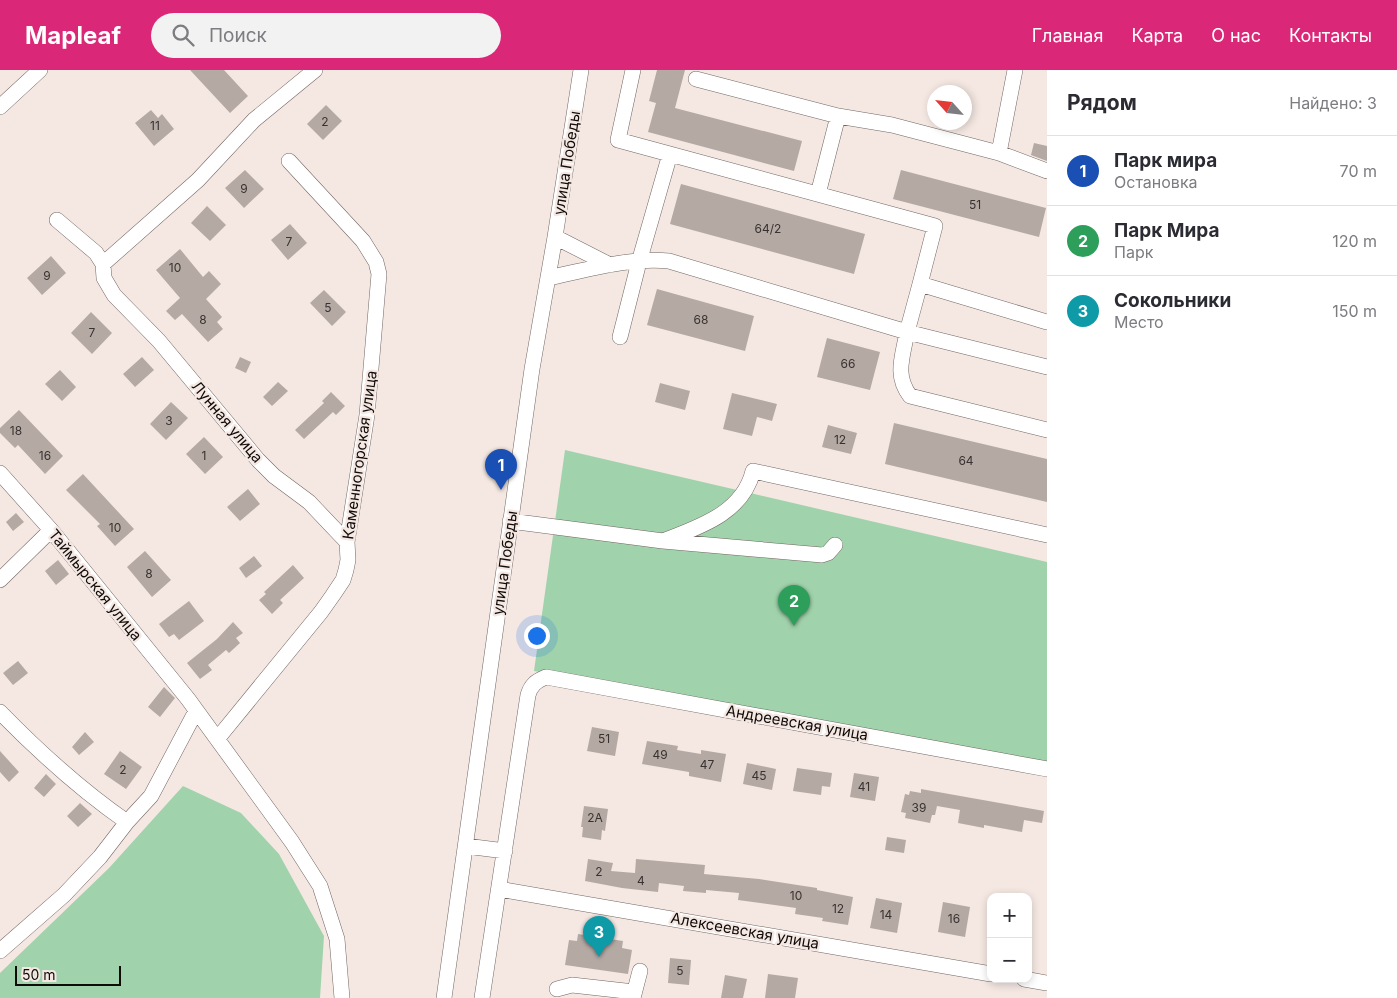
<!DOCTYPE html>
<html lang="ru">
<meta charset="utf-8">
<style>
body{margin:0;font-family:Inter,sans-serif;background:#f2f2f3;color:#2b2b33}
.controls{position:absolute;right:15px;bottom:15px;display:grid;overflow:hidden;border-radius:10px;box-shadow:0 2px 8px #0003}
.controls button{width:45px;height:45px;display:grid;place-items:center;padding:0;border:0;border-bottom:1px solid #e1e1e2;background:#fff;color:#2b2b33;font:25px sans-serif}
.compass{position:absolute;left:927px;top:15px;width:45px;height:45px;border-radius:50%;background:#fff;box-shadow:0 2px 8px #0003;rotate:297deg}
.scale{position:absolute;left:15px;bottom:12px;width:106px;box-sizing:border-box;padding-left:5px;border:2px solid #0f0b09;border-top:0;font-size:14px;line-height:18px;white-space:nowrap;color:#0f0b09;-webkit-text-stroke:4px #f5e8e3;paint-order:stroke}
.you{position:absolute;left:536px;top:565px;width:18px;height:18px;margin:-12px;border:4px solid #fff;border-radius:50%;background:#1a73e8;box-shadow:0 0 0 8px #1a73e833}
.badge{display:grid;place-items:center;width:32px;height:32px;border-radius:50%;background:#db2777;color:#fff;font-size:16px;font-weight:700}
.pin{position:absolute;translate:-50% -41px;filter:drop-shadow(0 1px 2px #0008)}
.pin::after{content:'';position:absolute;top:26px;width:18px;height:15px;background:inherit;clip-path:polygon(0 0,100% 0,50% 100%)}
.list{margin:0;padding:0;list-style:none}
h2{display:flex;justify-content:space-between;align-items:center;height:65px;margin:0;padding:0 20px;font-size:21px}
h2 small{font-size:16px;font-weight:400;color:#7c7c81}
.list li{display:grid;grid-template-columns:32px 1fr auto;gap:15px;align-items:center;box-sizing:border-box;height:70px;padding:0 20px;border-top:1px solid #e1e1e2}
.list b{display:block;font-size:19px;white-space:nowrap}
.list p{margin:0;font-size:16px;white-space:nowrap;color:#7c7c81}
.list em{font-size:16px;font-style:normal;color:#7c7c81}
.icon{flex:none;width:28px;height:28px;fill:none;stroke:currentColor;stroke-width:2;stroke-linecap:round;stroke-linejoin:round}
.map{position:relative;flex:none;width:1047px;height:928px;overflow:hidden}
header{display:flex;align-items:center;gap:30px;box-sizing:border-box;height:70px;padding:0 25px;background:#db2777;color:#fff}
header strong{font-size:24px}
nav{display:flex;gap:28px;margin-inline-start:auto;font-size:18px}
.search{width:350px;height:45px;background:#f2f2f3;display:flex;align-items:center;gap:12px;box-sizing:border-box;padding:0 18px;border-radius:28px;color:#7c7c81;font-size:19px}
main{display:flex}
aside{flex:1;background:#fff}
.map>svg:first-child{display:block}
.green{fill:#a0d3ab}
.building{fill:#b5a9a4}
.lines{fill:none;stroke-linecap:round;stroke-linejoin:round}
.minor-casing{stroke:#716662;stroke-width:16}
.minor{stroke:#fff;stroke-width:15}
.labels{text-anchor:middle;stroke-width:4.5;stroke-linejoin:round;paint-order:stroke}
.number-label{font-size:12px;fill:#383230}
.street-label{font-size:15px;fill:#0f0b09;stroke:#f5e8e3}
</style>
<header>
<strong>Mapleaf</strong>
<div class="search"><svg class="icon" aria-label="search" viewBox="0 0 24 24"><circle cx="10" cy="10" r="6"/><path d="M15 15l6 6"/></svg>Поиск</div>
<nav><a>Главная</a><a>Карта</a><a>О нас</a><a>Контакты</a></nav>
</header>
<main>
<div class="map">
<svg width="1047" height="928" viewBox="0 0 1047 928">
<rect width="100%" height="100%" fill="#f5e8e3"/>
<path class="green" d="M565,380L1047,492V692L534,601Z
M183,716L241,743L279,784L324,866L320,928H0V903L109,798Z"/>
<path class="building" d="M190,0H224L248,26L230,43Z
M657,0H685L675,38L802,71L794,101L648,62L656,33L649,31Z
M326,35L342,51L323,70L307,54Z
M151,40L158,48L162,44L174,59L154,76L135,53Z
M1034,73L1047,76V91L1031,85Z
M245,100L264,119L244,138L225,118Z
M901,100L1046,138L1039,167L893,129Z
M681,114L865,164L854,204L670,154Z
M207,136L226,155L210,171L191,153Z
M290,154L307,173L288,190L271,170Z
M180,179L203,207L209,201L221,214L206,229L222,247L217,252L223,259L208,272L182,244L175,250L166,241L180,228L156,200Z
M51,186L66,203L42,225L27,208Z
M657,219L754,246L745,281L647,255Z
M324,220L346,242L332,256L310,233Z
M91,242L112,263L92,284L71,263Z
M827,268L880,282L870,320L817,307Z
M142,287L154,300L135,317L123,304Z
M240,287L251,292L246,303L235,298Z
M60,300L76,317L62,331L45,314Z
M278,312L288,321L272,336L263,327Z
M660,313L690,321L685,340L655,332Z
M331,322L345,336L336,345L333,342L304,369L295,360L324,333L322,331Z
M732,323L777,334L772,351L757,347L752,366L723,359Z
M171,332L188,348L166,370L150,354Z
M19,340L63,386L45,404L18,375L15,378L0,363V358Z
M894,353L1047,389V432L885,394Z
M828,355L857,363L851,384L822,377Z
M204,367L223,387L205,404L186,384Z
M83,404L134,459L115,476L97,456L100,454L66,420Z
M248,419L260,434L240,451L227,437Z
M16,443L24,452L13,461L6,452Z
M145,481L171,510L152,527L127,497Z
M254,486L262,496L246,508L239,498Z
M58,490L69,504L56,515L45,501Z
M293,495L304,508L280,530L283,533L272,544L259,530L266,524L264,522Z
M189,531L204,551L179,570L174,564L169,567L159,554Z
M233,552L243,563L236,568L240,573L229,583L226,580L208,595L212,600L200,609L187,593L217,569Z
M18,591L28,603L13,615L3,603Z
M164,617L175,628L160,647L148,637Z
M592,657L619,662L615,686L587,681Z
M85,662L94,672L79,685L72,677Z
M647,671L678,676L677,680L701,684V680L726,684L721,712L689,706V702L642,694Z
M0,681L19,702L9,712L0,702Z
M120,681L142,697L126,719L104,704Z
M747,693L776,699L772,720L743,714Z
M797,698L832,703L830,717L822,716L821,725L793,721Z
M854,703L879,707L875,731L850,727Z
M46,704L56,714L44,727L34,718Z
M921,719L1044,741L1042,753L1024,750L1022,762L984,755V758L958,753L960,740L937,736L935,745H932L930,753L905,748L906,743L901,742L905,724L909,725L910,721L921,723Z
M80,733L92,744L78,757L67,746Z
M584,736L608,739L605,761L602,760L601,770L582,767L583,757H581Z
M887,767L906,770L904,783L885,780Z
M588,789L613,793L611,801L635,803L636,789L705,795L704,804L759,809L817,818V820L853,827L848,855L822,851L823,848L795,844L796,838L738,830L739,823L706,820V823L683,821L684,816L659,813L658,822L622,818L585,811Z
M876,828L902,833L897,863L870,858Z
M943,832L970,837L965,867L938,862Z
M578,864L623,871L622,878L632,880L628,904L565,895L569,870L577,871Z
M670,888L691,890L689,915L668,913Z
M768,904L798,908L795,928H765Z
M725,905L747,909L743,928H721Z"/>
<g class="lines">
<g class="minor-casing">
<path id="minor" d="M315,0L254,50L198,110L103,194L104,208L114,225L159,271L258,390L274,406L309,432L347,472
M633,0L618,70L935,156L920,214
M696,9L838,46L818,124
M0,37L40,0
M838,46L892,55L999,83L1015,0
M999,83L1047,101
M57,150L96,183L103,194
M555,167L610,195
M548,208C586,200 630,187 669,191L907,262C903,286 894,305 910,326L1047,360
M1047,252L920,214L907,262L1047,297
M620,267L639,192L670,84
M0,403L51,460L188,629L292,772L320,816L337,869L342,928
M510,451L663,471L822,485L828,483L835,475
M663,471C699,457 743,443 753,401L1047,465
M0,510L51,460
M0,642C39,682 81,720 127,752
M218,668L321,542L333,525L343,510L346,500L348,490L347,472L367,345L379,204L376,192L363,171L289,91
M466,776L505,781
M499,819L991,904
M0,881L64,825L100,787L127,752L151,726L196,641
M1024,909L1047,913
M557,919L572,915L634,922
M444,928L532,299L555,167L581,0
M482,928L528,625C531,615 536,611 546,607L1047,699
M633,928L640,901"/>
</g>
<use href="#minor" class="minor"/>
</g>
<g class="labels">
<g class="number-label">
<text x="325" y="56">2</text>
<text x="155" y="60">11</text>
<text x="244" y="123">9</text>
<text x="975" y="139">51</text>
<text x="768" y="163">64/2</text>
<text x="289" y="176">7</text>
<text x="175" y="202">10</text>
<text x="47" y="210">9</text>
<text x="328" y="242">5</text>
<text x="203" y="254">8</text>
<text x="701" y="254">68</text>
<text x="92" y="267">7</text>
<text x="848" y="298">66</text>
<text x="169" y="355">3</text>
<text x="16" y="365">18</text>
<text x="840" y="374">12</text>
<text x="45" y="390">16</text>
<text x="204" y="390">1</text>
<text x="966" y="395">64</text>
<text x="115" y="462">10</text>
<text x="149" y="508">8</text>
<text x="604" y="673">51</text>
<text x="660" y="689">49</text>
<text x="707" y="699">47</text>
<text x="123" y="704">2</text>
<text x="759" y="710">45</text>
<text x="864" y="721">41</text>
<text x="919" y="742">39</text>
<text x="595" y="752">2А</text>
<text x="599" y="806">2</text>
<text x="641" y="815">4</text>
<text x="796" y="830">10</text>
<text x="838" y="843">12</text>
<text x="886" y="849">14</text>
<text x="954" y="853">16</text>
<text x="680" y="905">5</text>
</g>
<g class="street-label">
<text transform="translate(567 93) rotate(-81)" y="5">улица Победы</text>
<text transform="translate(227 352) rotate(50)" y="5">Лунная улица</text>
<text transform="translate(360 385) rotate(-82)" y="5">Каменногорская улица</text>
<text transform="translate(505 493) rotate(-82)" y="5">улица Победы</text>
<text transform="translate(95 515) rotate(51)" y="5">Таймырская улица</text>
<text transform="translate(797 653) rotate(10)" y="5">Андреевская улица</text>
<text transform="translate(745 861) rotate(10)" y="5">Алексеевская улица</text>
</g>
</g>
</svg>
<div class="controls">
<button>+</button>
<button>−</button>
</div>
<svg class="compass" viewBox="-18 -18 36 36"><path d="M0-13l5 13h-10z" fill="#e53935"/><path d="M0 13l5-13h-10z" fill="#7c7c81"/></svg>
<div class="scale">50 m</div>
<div class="you"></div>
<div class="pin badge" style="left:501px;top:420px;background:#1a4fb4">1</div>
<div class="pin badge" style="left:794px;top:556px;background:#2e9e5b">2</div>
<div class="pin badge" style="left:599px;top:887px;background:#0f9aa8">3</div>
</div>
<aside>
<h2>Рядом<small>Найдено: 3</small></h2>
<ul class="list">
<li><span class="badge" style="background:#1a4fb4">1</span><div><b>Парк мира</b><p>Остановка</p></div><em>70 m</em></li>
<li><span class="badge" style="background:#2e9e5b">2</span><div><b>Парк Мира</b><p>Парк</p></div><em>120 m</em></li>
<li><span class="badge" style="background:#0f9aa8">3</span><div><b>Сокольники</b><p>Место</p></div><em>150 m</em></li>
</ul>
</aside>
</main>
